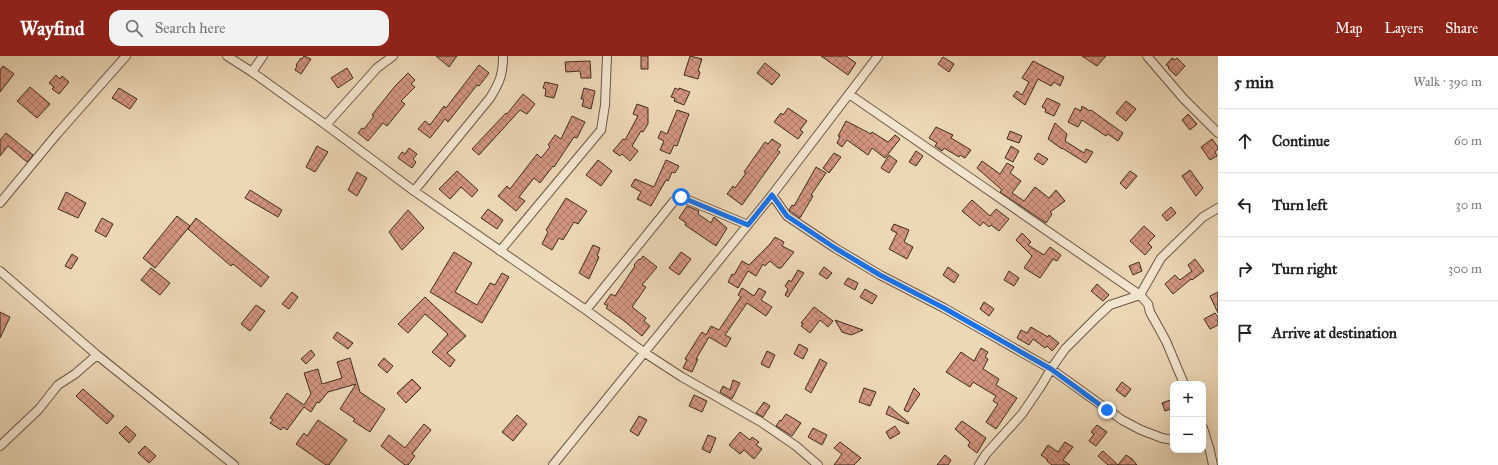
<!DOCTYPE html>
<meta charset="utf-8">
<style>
body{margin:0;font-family:"IM FELL Great Primer",serif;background:#f2f2f2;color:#222}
.controls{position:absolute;right:12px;bottom:12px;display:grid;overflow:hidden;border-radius:8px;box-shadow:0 4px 16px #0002}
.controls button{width:36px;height:36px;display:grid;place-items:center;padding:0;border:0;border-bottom:1px solid #e0e0e0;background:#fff;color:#222;font:20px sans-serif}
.stop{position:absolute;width:12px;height:12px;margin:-9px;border:3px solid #1a73e8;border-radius:50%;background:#fff}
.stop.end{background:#1a73e8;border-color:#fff;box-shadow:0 1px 4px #0008}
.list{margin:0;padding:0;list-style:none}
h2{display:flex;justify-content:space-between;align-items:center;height:52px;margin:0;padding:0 16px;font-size:17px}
h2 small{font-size:13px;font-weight:400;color:#767676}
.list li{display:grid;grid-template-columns:26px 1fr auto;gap:12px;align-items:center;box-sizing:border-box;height:64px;padding:0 16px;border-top:1px solid #e0e0e0}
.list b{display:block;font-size:15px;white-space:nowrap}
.list em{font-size:13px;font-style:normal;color:#767676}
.icon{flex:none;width:22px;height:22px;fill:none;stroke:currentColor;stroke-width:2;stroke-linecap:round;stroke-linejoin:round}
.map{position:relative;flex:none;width:1218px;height:409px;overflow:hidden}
header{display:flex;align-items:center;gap:24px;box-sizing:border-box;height:56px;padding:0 20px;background:#8f2418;color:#fff}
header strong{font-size:19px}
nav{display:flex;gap:22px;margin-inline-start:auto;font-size:14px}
.search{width:280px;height:36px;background:#f2f2f2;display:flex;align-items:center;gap:10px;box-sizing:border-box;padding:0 14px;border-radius:12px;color:#767676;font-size:15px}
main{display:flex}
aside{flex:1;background:#fff}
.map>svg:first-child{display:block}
.building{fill:url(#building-cross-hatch);stroke:#412b1e}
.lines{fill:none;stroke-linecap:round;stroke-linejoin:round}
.street-casing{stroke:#6c5644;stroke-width:10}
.street{stroke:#f3e6d0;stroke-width:8}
.route{stroke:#1a73e8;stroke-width:5}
</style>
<header>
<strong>Wayfind</strong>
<div class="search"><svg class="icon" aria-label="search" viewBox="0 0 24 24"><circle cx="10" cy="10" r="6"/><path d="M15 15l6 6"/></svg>Search here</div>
<nav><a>Map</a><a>Layers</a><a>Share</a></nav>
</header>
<main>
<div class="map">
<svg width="1218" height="409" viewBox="0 0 1218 409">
<defs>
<pattern id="building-cross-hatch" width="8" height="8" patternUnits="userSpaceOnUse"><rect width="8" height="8" fill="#d2957f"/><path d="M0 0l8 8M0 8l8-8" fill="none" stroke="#ac7a67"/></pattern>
</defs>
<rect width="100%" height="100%" fill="#edd8b6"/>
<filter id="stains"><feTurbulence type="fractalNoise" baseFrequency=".005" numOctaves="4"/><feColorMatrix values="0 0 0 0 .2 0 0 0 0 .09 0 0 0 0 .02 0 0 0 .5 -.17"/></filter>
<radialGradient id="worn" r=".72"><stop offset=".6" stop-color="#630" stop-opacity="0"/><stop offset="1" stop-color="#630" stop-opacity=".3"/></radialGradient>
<path class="building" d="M304,0L311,3L301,18L295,14L297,10L296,9L301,2L302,3Z
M436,0H457L449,11Z
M641,0H648V13H641Z
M690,0L702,3L698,15L700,16L698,23L684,19Z
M821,0H846L856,7L848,19Z
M1082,0H1106L1097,10Z
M943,1L954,8L949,16L938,8Z
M1172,2L1175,4L1177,2L1185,10L1176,20L1168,12L1169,11L1166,9Z
M590,5L591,22H581L580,15L566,16L565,6Z
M1033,5L1064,21L1060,30L1054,26L1051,30L1038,23L1025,49L1013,40L1017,35L1022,39L1029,26L1022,22Z
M765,7L780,19L772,29L757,17Z
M479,9L489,17L479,30L477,29L448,66L445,63L430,82L418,73L425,65L430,69L444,50L446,52Z
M3,10L14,18L0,36V14Z
M347,12L353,22L338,32L331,22Z
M408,17L415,24L411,28L415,31L401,45L405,48L387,70L383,67L368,85L358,77L362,72L364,73L374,60L372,59L379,50L396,29Z
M56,19L60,23L62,20L69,26L59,38L52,33L54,31L49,27Z
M545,26L558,29L554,42L545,40L546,33L543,32Z
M30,31L50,48L37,62L17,45Z
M119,32L137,43L130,53L112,42Z
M584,32L595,35L591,53L582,50L584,43H581Z
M675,32L679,34V32L690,36L684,49L674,45L675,42L671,41Z
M523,38L535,48L527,58L520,54L479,99L472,93L506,57L507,58Z
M1047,42L1060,48L1054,60L1045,56L1046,53L1042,51Z
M1126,45L1136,53L1126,65L1116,57Z
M637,48L648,52V68L643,76L641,75L632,90L638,95L630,105L622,98L620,100L613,95L623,83L625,84L638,60L633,58Z
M1082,50L1090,55L1091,54L1123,77L1118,85L1108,78L1106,80L1082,64L1078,71L1068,66L1075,52L1081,55Z
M788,52L807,65L800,74L803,76L798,83L774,66L781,57L783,59Z
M677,54L689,58L677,90L674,89L670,98L660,94L664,85L658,82L661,75L667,78Z
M1188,58L1197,68L1190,74L1182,64Z
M572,60L585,66L577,82L574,81L554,111L553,110L540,127L534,122L519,141L525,145L516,155L498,140L507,130L510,133L537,98L541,102L550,91L548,89L555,79L561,83Z
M846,65L871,78L872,76L888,86L895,79L900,83L885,102L872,92L868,99L847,84L842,91L837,87L840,81L838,80Z
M1055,67L1067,78L1065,85L1084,97L1086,93L1093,96L1086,107L1062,92V93L1048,83Z
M936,71L953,79L951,82L971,94L965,102L960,99L959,101L944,92L942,95L935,90L937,87L929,82Z
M1010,75L1022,80L1019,87L1007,83Z
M6,77L33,99L27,106L8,90L0,100V84Z
M772,83L781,89L777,94L780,96L742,149L727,138L733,130L735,132L746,117L744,116L765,86L768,88Z
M1212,83L1218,91V93L1215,96L1217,100L1210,104L1201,91Z
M317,90L328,96L315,116L306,111Z
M1011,90L1019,95L1013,106L1005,102Z
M409,92L417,98L413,103L416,106L412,112L398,102L402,96L405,98Z
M916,95L923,100L916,110L909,106Z
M834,97L841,101L829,117L823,112Z
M1038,97L1048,103L1043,109L1034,103Z
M889,99L897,105L889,117L881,112Z
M598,104L612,115L601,130L586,119Z
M666,104L679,110L675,117L672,116L668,125L666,124L651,150L637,143L641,136L631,130L635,123L654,131Z
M982,105L1000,118L1007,107L1014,111L1010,117L1021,125L1012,137L1024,145L1035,131L1049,142L1056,134L1065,145L1050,156L1052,158L1046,167L1000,136L1002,134L977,112Z
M816,111L826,117L811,139L813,140L800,162L789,154L792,149L794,150Z
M1190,114L1203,132L1196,140L1182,120Z
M457,115L478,134L472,141L461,131L450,143L439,133Z
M1130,115L1137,120L1126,133L1120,127Z
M357,116L367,122L357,140L348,134Z
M250,134L282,154L278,161L245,142Z
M66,136L86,147L78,162L58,153Z
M566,142L587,155L578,168L574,166L563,184L559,182L552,194L542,188L548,176L546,174Z
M972,144L990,160L996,153L1009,163L999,175L991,169L989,171L983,166L980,170L962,155Z
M687,150L699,155L698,158L711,167L714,161L727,172L716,190L685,169L686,167L679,162Z
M1171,151L1176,157L1167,165L1162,159Z
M488,153L503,164L497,173L481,162Z
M408,154L424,172L402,194L389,176Z
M177,160L190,170L155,212L143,202Z
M102,162L113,168L106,181L95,175Z
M196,162L269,221L261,231L233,208L231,210L188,173Z
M894,168L909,174L904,186L913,191L907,203L889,193L897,177L891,174Z
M1144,170L1155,180L1148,187L1152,191L1145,199L1130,185Z
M1022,177L1031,186L1028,189L1044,199L1050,191L1061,199L1057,205L1053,203L1040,222L1024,212L1032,200L1016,184Z
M775,181L784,186L782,190L794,196L781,212H778L770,205L765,210L763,208L756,220L748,215L738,232L728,226L732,218L734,219L742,205L749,209L770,188Z
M593,189L600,192L597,200L599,201L589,223L579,217Z
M454,196L472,207L455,236L477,249L490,227L495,229L502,217L509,221L482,267L430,236Z
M681,196L691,203L679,219L669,212Z
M72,198L78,202L71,213L65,210Z
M643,200L657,211L642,229L646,231L632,251L646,262L644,265L650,270L642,280L623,264L606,252L608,250L604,248L611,238L615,240L635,210L634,209L639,203L640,204Z
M1195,203L1204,215L1192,224L1191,223L1173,238L1165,228L1175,219L1180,224L1192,215L1188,209Z
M1139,206L1142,215L1133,219L1129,210Z
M824,211L832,217L827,223L819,218Z
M948,211L959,219L954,227L943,219Z
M151,212L170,227L160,239L141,224Z
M798,214L804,217L788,241L785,239L788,233L785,230L789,224L791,226Z
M1009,215L1019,222L1014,230L1004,224Z
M848,222L858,227L855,234L844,228Z
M1097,228L1109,239L1103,245L1091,235Z
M742,232L754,240L759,232L766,236L761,244L772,251L766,260L747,247L725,279L731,282L726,291L709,281L696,303H698L692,316L683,312L687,304L685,303L698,282L702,276L706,279L711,270L719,274L741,241L738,239Z
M865,233L877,240L872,248L860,241Z
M292,236L298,241L289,253L282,248Z
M1218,236V257L1210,240Z
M425,241L466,280L447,297L455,304L450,311L432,296L448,278L425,258L408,277L398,268Z
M984,246L994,253L989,260L980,253Z
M256,249L265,255L250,275L241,268Z
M814,251L833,265L828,271L820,264L810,277L801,270L803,268L801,267Z
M0,256L10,261L0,282Z
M1215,257L1218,261V269L1210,273L1204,263Z
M835,264L863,274L851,279L842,276Z
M1031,271L1048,281L1049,279L1059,287L1052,295L1047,290L1045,292L1033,283L1029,289L1017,282L1021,274L1027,277Z
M337,276L353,287L348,293L333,282Z
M799,288L808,293L803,303L794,298Z
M981,292L988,296L985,301L988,303L983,313L999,323L996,329L1017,342L996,373L986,366L998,348L993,345L996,340L973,326L970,331L946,316L961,296L974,305Z
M311,294L315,299L306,308L301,303Z
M767,295L775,299L769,312L761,308Z
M350,302L360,336L385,353L370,376L353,365L355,363L340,353L356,328L328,336L319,347L317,346L311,356L304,351L287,374L283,371L281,374L270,367L273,364L270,362L287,337L304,349L311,338L304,317L318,313L322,328L339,323L342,322L337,306Z
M384,302L393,310L387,317L378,309Z
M820,303L827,307L811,337L805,333Z
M412,323L421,332L406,347L397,337Z
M733,324L740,327L732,343L720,336L723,330L730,334Z
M1122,326L1131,333L1125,341L1116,334Z
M864,332L876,336L870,350L859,346Z
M914,332L920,338L908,356L904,354Z
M83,333L114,360L107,368L76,340Z
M694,339L707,345L702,356L689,350Z
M1173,343V352L1165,355L1162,347Z
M764,346L770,350L763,361L756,357Z
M889,350L909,367L908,368L886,358Z
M786,358L801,367L792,380L776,370L780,364L781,365Z
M517,359L527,368L513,385L502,376Z
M639,360L647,364L638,380L630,375Z
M318,364L347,384L329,409H326L296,388L304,377L307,380Z
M962,365L986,382L977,397L968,390L970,386L955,373Z
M424,368L431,374L412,398L415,400L408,409H405L381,390L389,379L405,392Z
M1097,369L1107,376L1096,390L1089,385L1094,378L1091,376Z
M126,370L136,379L129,387L119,377Z
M895,370L900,377L890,383L886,376Z
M813,372L827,379L822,389L808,381Z
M740,376L750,384L752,381L759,386L756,389L762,393L754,403L744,394L740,398L729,389Z
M708,379L716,382L710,397L702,393Z
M840,386L861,402L854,409H834L842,398L834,392Z
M1065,386L1073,391L1063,404L1070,409H1052L1047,405L1048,404L1041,399L1048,389L1058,396Z
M145,390L156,400L149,407L138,397Z
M1103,395L1118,409H1108L1098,400Z
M945,399L951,404L948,409H937Z
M1126,399L1132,403L1137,409H1118Z"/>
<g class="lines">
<g class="street-casing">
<path id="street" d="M227,0L252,16L326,69L414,135L586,254L645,297L682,321L761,366L796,390L818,409
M1147,0L1183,42L1218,77
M252,16L263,0
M849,38L1140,239L1110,249L1097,261L1065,293L1051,313L1041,330L1022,358L986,398L979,409
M326,69L377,12L393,0
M414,135L490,42C500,26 503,18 503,0
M772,139L787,160L835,192L880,219L944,252L1051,313L1122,364L1141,374L1162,382L1173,384
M0,147L57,78L126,0
M500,195L601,74L605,49L607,0
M0,215L97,299L234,409
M586,254L674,145L681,141L748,169
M1184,328L1166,285L1150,256L1148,248L1140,239L1161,202L1203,161L1218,152
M1203,372L1210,395L1213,409
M0,390L39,353L58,329L75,318L97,299
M553,409L772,139L878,0"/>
</g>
<use href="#street" class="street"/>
</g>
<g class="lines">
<path class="route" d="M681,141L748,169L772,139L787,160L835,192L880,219L944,252L1051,313L1107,354"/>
</g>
<rect width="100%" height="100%" filter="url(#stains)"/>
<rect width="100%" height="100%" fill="url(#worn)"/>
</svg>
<div class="controls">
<button>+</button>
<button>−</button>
</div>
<div class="stop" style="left:681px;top:141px"></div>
<div class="stop end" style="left:1107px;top:354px"></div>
</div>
<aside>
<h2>5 min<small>Walk · 390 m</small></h2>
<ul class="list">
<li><svg class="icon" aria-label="ahead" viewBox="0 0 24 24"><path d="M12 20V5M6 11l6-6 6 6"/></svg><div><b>Continue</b></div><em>60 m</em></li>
<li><svg class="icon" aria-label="left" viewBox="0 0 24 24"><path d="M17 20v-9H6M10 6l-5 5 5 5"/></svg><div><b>Turn left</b></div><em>30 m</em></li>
<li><svg class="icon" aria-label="right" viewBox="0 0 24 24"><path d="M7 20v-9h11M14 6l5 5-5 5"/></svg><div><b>Turn right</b></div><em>300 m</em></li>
<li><svg class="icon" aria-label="arrive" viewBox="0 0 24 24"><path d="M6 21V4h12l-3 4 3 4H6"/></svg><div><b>Arrive at destination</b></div></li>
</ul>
</aside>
</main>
